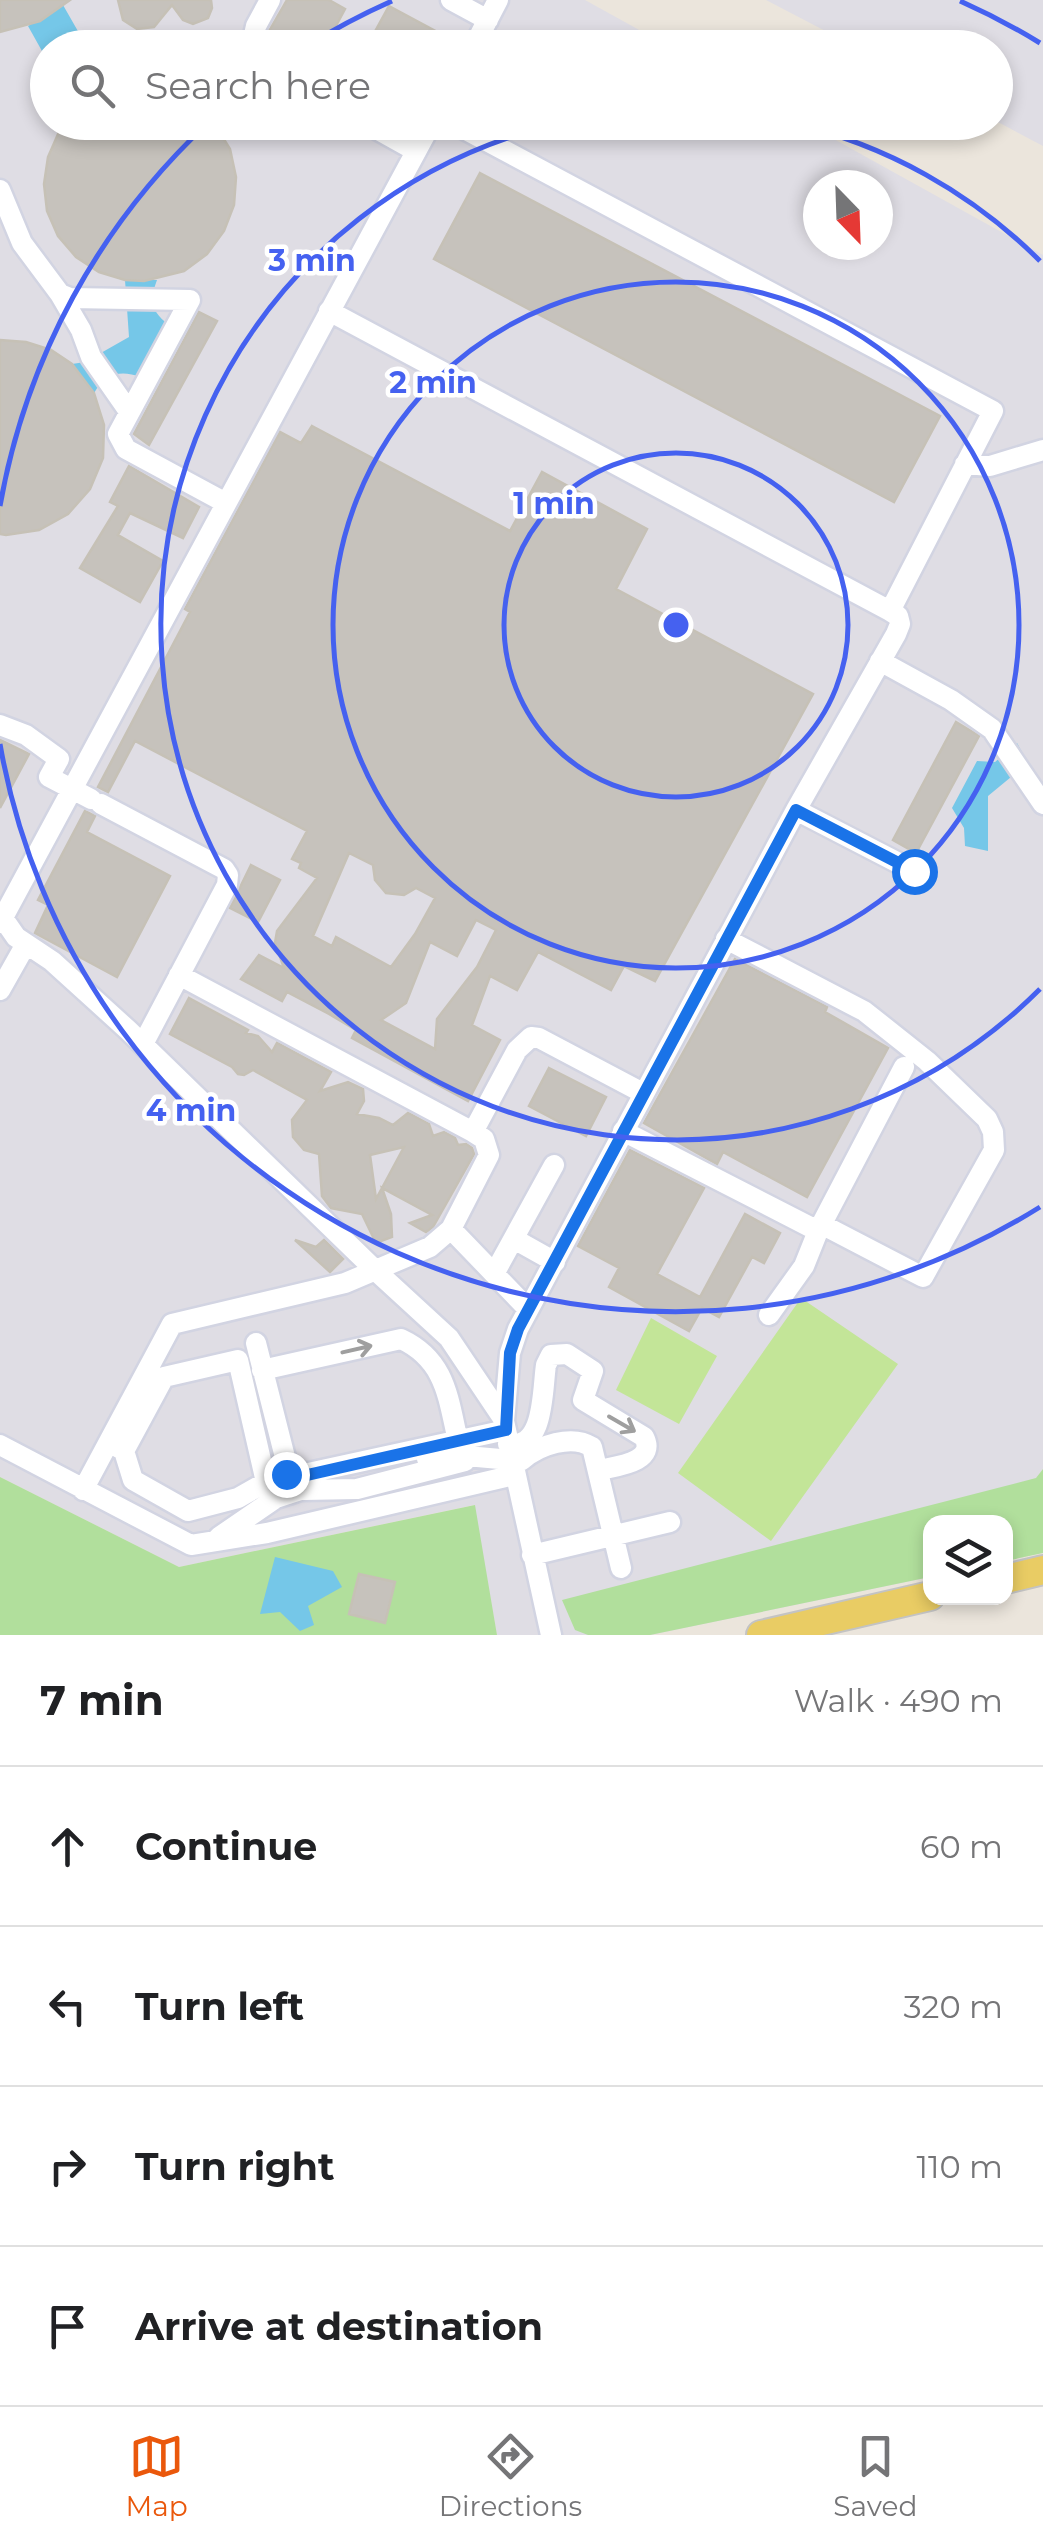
<!DOCTYPE html>
<meta charset="utf-8">
<style>
body{margin:0;font-family:Montserrat,sans-serif;background:#f2f2f2;color:#202124}
.controls{position:absolute;right:30px;bottom:30px;display:grid;overflow:hidden;border-radius:20px;box-shadow:0 5px 15px #0003}
.controls button{width:90px;height:90px;display:grid;place-items:center;padding:0;border:0;border-bottom:2px solid #e0e0e0;background:#fff;color:#202124;font:50px sans-serif}
.compass{position:absolute;left:803px;top:170px;width:90px;height:90px;border-radius:50%;background:#fff;box-shadow:0 5px 15px #0003;rotate:157deg}
.stop{position:absolute;width:30px;height:30px;margin:-22px;border:8px solid #1a73e8;border-radius:50%;background:#fff}
.stop.end{background:#1a73e8;border-color:#fff;box-shadow:0 2px 10px #0008}
.list{margin:0;padding:0;list-style:none}
h2{display:flex;justify-content:space-between;align-items:center;height:130px;margin:0;padding:0 40px;font-size:42px}
h2 small{font-size:32px;font-weight:400;color:#757577}
.list li{display:grid;grid-template-columns:65px 1fr auto;gap:30px;align-items:center;box-sizing:border-box;height:160px;padding:0 40px;border-top:2px solid #e0e0e0}
.list b{display:block;font-size:38px;white-space:nowrap}
.list em{font-size:32px;font-style:normal;color:#757577}
.icon{flex:none;width:55px;height:55px;fill:none;stroke:currentColor;stroke-width:2;stroke-linecap:round;stroke-linejoin:round}
.map{position:relative;flex:none;width:1043px;height:1635px;overflow:hidden}
.search{position:absolute;background:#fff;box-shadow:0 5px 15px #0003;left:30px;right:30px;top:30px;height:110px;display:flex;align-items:center;gap:25px;box-sizing:border-box;padding:0 35px;border-radius:55px;color:#757577;font-size:38px}
.sheet{height:770px;background:#fff}
nav{display:flex;justify-content:space-around;align-items:center;box-sizing:border-box;height:140px;border-top:2px solid #e0e0e0;background:#fff;font-size:28px;color:#757577}
nav a{display:grid;justify-items:center;gap:5px}
nav .on{color:#ea580c}
.map>svg:first-child{display:block}
.industrial{fill:#dfdde4;fill-rule:evenodd}
.green{fill:#b1df9c}
.pitch{fill:#c3e598}
.water{fill:#75c7e8}
.building{fill:#c6c2bc;stroke:#c6c1b6;stroke-width:2.5;fill-rule:evenodd}
.lines{fill:none;stroke-linecap:round;stroke-linejoin:round}
.minor-casing{stroke:#d2d4e2;stroke-width:25}
.major-casing{stroke:#c3c3c3;stroke-width:32}
.minor{stroke:#fff;stroke-width:20}
.major{stroke:#e9cc64;stroke-width:28}
.oneway{stroke:#9f9f9f}
.route{stroke:#1a73e8;stroke-width:12}
.ring{fill:none;stroke:#4561f0;stroke-width:5}
.centre{fill:#4561f0;stroke:#fff;stroke-width:5}
.ring-label{font-size:30px;text-anchor:middle;font-weight:bold;fill:#4561f0;stroke:#fff;stroke-width:9;stroke-linejoin:round;paint-order:stroke}
</style>
<div class="map">
<svg width="1043" height="1635" viewBox="0 0 1043 1635">
<rect width="100%" height="100%" fill="#ebe5dc"/>
<path class="industrial" d="M0,0H585L670,47L48,48V122L805,123L1043,255V1469L1006,1522H930V1577L650,1635H497L474,1505L179,1567L0,1477ZM818,185H878V245H818Z
M766,0H1043V146L996,121V48L856,47Z"/>
<path class="green" d="M1043,1469V1553L1006,1561V1522H930V1577L650,1635H588L575,1630L562,1600L1036,1478Z
M0,1477L179,1567L475,1505L497,1635H0Z"/>
<path class="pitch" d="M801,1298L898,1364L771,1541L678,1473Z
M651,1318L717,1356L679,1424L616,1390Z"/>
<path class="water" d="M63,5L87,47L48,48L47,60L28,26Z
M125,280H157C149,301 151,311 169,325L141,377C120,370 106,373 94,393L72,364L85,362L129,337Z
M1017,743L1028,763L988,796V851L965,846L964,828L952,808L977,761L995,762Z
M275,1557L333,1571L342,1587L308,1606L314,1625L300,1631L280,1612L260,1614Z"/>
<path class="building" d="M0,0H70L40,21L0,32Z
M118,0H211L212,8L208,18L193,24L183,20L172,5L154,27L137,29L123,20Z
M287,0H329L345,9L324,48H295L268,33Z
M389,6L441,34L433,48H366Z
M68,122L215,125L230,149L236,177L234,205L224,231L207,254L184,271L144,281L125,280L99,272L76,257L58,236L47,211L44,184L48,157L59,132Z
M480,173L940,416L894,502L434,259Z
M199,312L217,321L149,445L134,434Z
M0,340L26,342L51,350L72,364L94,393L104,425L103,458L90,489L68,514L39,530L6,535L0,534Z
M312,426L510,531L542,472L647,529L616,589L813,694L655,981L624,966L611,990L538,952L517,990L490,976L472,1025L500,1040L468,1101L352,1038L356,1030L329,1014L287,992L282,1001L241,979L259,955L284,968L275,943L277,931L317,878L299,868L301,863L292,859L307,831L135,741L108,792L98,787L190,612L185,609L280,432L301,443ZM349,853L373,865L375,880L386,893L404,895L416,888L435,898L415,934L391,967L336,937L332,946L313,936ZM476,920L496,930L477,967L437,1019L435,1049L381,1020L406,1003L430,942L457,956Z
M129,466L199,507L183,538L130,513L118,535L163,561L140,602L80,568L118,506L110,502Z
M956,722L979,736L916,853L893,840Z
M0,740L29,754L0,808Z
M85,811L95,816L87,832L170,876L117,977L35,933L48,905L38,900Z
M251,865L280,880L258,922L230,908Z
M735,959L827,1007L825,1012L888,1048L807,1197L723,1152L717,1164L644,1123Z
M189,998L248,1030L246,1033L258,1036L272,1052L277,1043L331,1072L320,1091L348,1082L363,1089L364,1101L357,1114L379,1118L393,1125L408,1113L429,1124L433,1136L444,1132L455,1138L458,1145L466,1144L472,1148L474,1154L433,1227L426,1232L410,1223L432,1215L382,1188L391,1214L392,1237L376,1243L362,1214L331,1208L322,1196L319,1154L304,1150L293,1137L292,1120L307,1100L253,1070L244,1075L238,1074L232,1067L170,1034ZM404,1147L382,1188L376,1199L370,1155Z
M549,1068L606,1097L586,1136L529,1106Z
M630,1150L704,1188L657,1274L700,1297L745,1214L780,1233L764,1263L752,1257L719,1317L702,1308L689,1331L609,1287L619,1268L578,1246Z
M295,1240L316,1247L324,1240L343,1259L330,1272Z
M359,1574L395,1582L385,1623L349,1614Z"/>
<g class="lines">
<g class="minor-casing">
<path id="minor" d="M451,0L488,20
M251,48L256,26L270,0
M473,48L498,0
M364,122L416,151
M451,122L993,411L890,611L898,616L900,624L896,634L796,810L518,1329L510,1353L504,1421L551,1635
M0,190L22,243L60,294L70,298L190,300L118,434L126,449L226,503
M60,294L81,330L91,357L128,410
M329,311L890,611
M965,464L990,466L1043,450
M880,661L951,700L992,729L1043,804
M0,725L26,735L59,759L49,777L91,799
M101,804L224,869L228,875L227,885L143,1044
M796,810L914,871
M0,914L16,937L52,961L128,1030L376,1271L449,1338L504,1420
M0,923L432,122
M726,939L864,1011L927,1061L987,1119L993,1132L994,1150L923,1277L821,1224
M0,990L26,944
M623,1131L818,1231L904,1067
M473,1132L517,1050L531,1037L539,1038L643,1093
M451,1229L528,1309
M514,1239L555,1262
M494,1274L554,1165
M769,1315L804,1266L818,1231
M256,1343L290,1477L506,1430
M262,1370L401,1339C446,1360 448,1398 458,1441
M109,1442L124,1451L164,1377L238,1360L266,1482L238,1498L188,1511L133,1480L124,1451
M508,1444C545,1450 542,1391 546,1365L551,1355L567,1354L593,1371L583,1400L644,1437C657,1462 617,1466 600,1470
M0,1445L191,1545L267,1533L514,1475
M427,1459L466,1456L511,1460
M522,1460C539,1445 572,1434 592,1447L621,1568
M83,1490L172,1324L345,1283L430,1247L451,1229L489,1155L484,1139L473,1132L179,975
M303,1490L357,1489L465,1461
M219,1537L276,1498L316,1485
M532,1555L670,1522"/>
</g>
<g class="major-casing">
<path id="major" d="M1006,1579L1043,1570
M761,1635L930,1596"/>
</g>
<use href="#minor" class="minor"/>
<use href="#major" class="major"/>
</g>
<defs><path id="oneway-shaft" d="M-6 0H5M1.5-3L5.5 0L1.5 3" fill="none" stroke-width="1.6" stroke-linecap="round" stroke-linejoin="round" transform="scale(2.5)"/></defs>
<g class="oneway">
<use href="#oneway-shaft" transform="translate(357 1349) rotate(-13)"/>
<use href="#oneway-shaft" transform="translate(622 1424) rotate(30)"/>
</g>
<g class="lines">
<path class="route" d="M286,1474L294,1478L506,1430L510,1353L518,1329L796,810L914,871"/>
</g>
<g class="ring">
<circle cx="676" cy="625" r="172"/>
<circle cx="676" cy="625" r="343"/>
<path d="M1040 989A515 515 0 1 1 560 123M792 123A515 515 0 0 1 1040 261"/>
<path d="M1040 1207A686 686 0 0 1 0 744M0 506A686 686 0 0 1 208 123M307 46A686 686 0 0 1 392 1M960 1A686 686 0 0 1 1040 43"/>
</g>
<circle cx="676" cy="625" r="15" class="centre"/>
<g class="ring-label">
<text x="312" y="271">3 min</text>
<text x="433" y="393">2 min</text>
<text x="554" y="514">1 min</text>
<text x="191" y="1121">4 min</text>
</g>
</svg>
<div class="controls">
<button><svg class="icon" aria-label="layers" viewBox="0 0 24 24"><path d="M12 4l9 5-9 5-9-5zM3 14l9 5 9-5"/></svg></button>
</div>
<svg class="compass" viewBox="-18 -18 36 36"><path d="M0-13l5 13h-10z" fill="#e53935"/><path d="M0 13l5-13h-10z" fill="#757577"/></svg>
<div class="stop" style="left:914px;top:871px"></div>
<div class="stop end" style="left:286px;top:1474px"></div>
<div class="search"><svg class="icon" aria-label="search" viewBox="0 0 24 24"><circle cx="10" cy="10" r="6"/><path d="M15 15l6 6"/></svg>Search here</div>
</div>
<section class="sheet">
<h2>7 min<small>Walk · 490 m</small></h2>
<ul class="list">
<li><svg class="icon" aria-label="ahead" viewBox="0 0 24 24"><path d="M12 20V5M6 11l6-6 6 6"/></svg><div><b>Continue</b></div><em>60 m</em></li>
<li><svg class="icon" aria-label="left" viewBox="0 0 24 24"><path d="M17 20v-9H6M10 6l-5 5 5 5"/></svg><div><b>Turn left</b></div><em>320 m</em></li>
<li><svg class="icon" aria-label="right" viewBox="0 0 24 24"><path d="M7 20v-9h11M14 6l5 5-5 5"/></svg><div><b>Turn right</b></div><em>110 m</em></li>
<li><svg class="icon" aria-label="arrive" viewBox="0 0 24 24"><path d="M6 21V4h12l-3 4 3 4H6"/></svg><div><b>Arrive at destination</b></div></li>
</ul>
</section>
<nav>
<a class="on"><svg class="icon" aria-label="map" viewBox="0 0 24 24"><path d="M3 6l6-2 6 2 6-2v14l-6 2-6-2-6 2zM9 4v14M15 6v14"/></svg>Map</a>
<a><svg class="icon" aria-label="directions" viewBox="0 0 24 24"><path d="M12 3l9 9-9 9-9-9zM9 14v-3h6M13 9l2 2-2 2"/></svg>Directions</a>
<a><svg class="icon" aria-label="saved" viewBox="0 0 24 24"><path d="M7 4h10v16l-5-4-5 4z"/></svg>Saved</a>
</nav>
